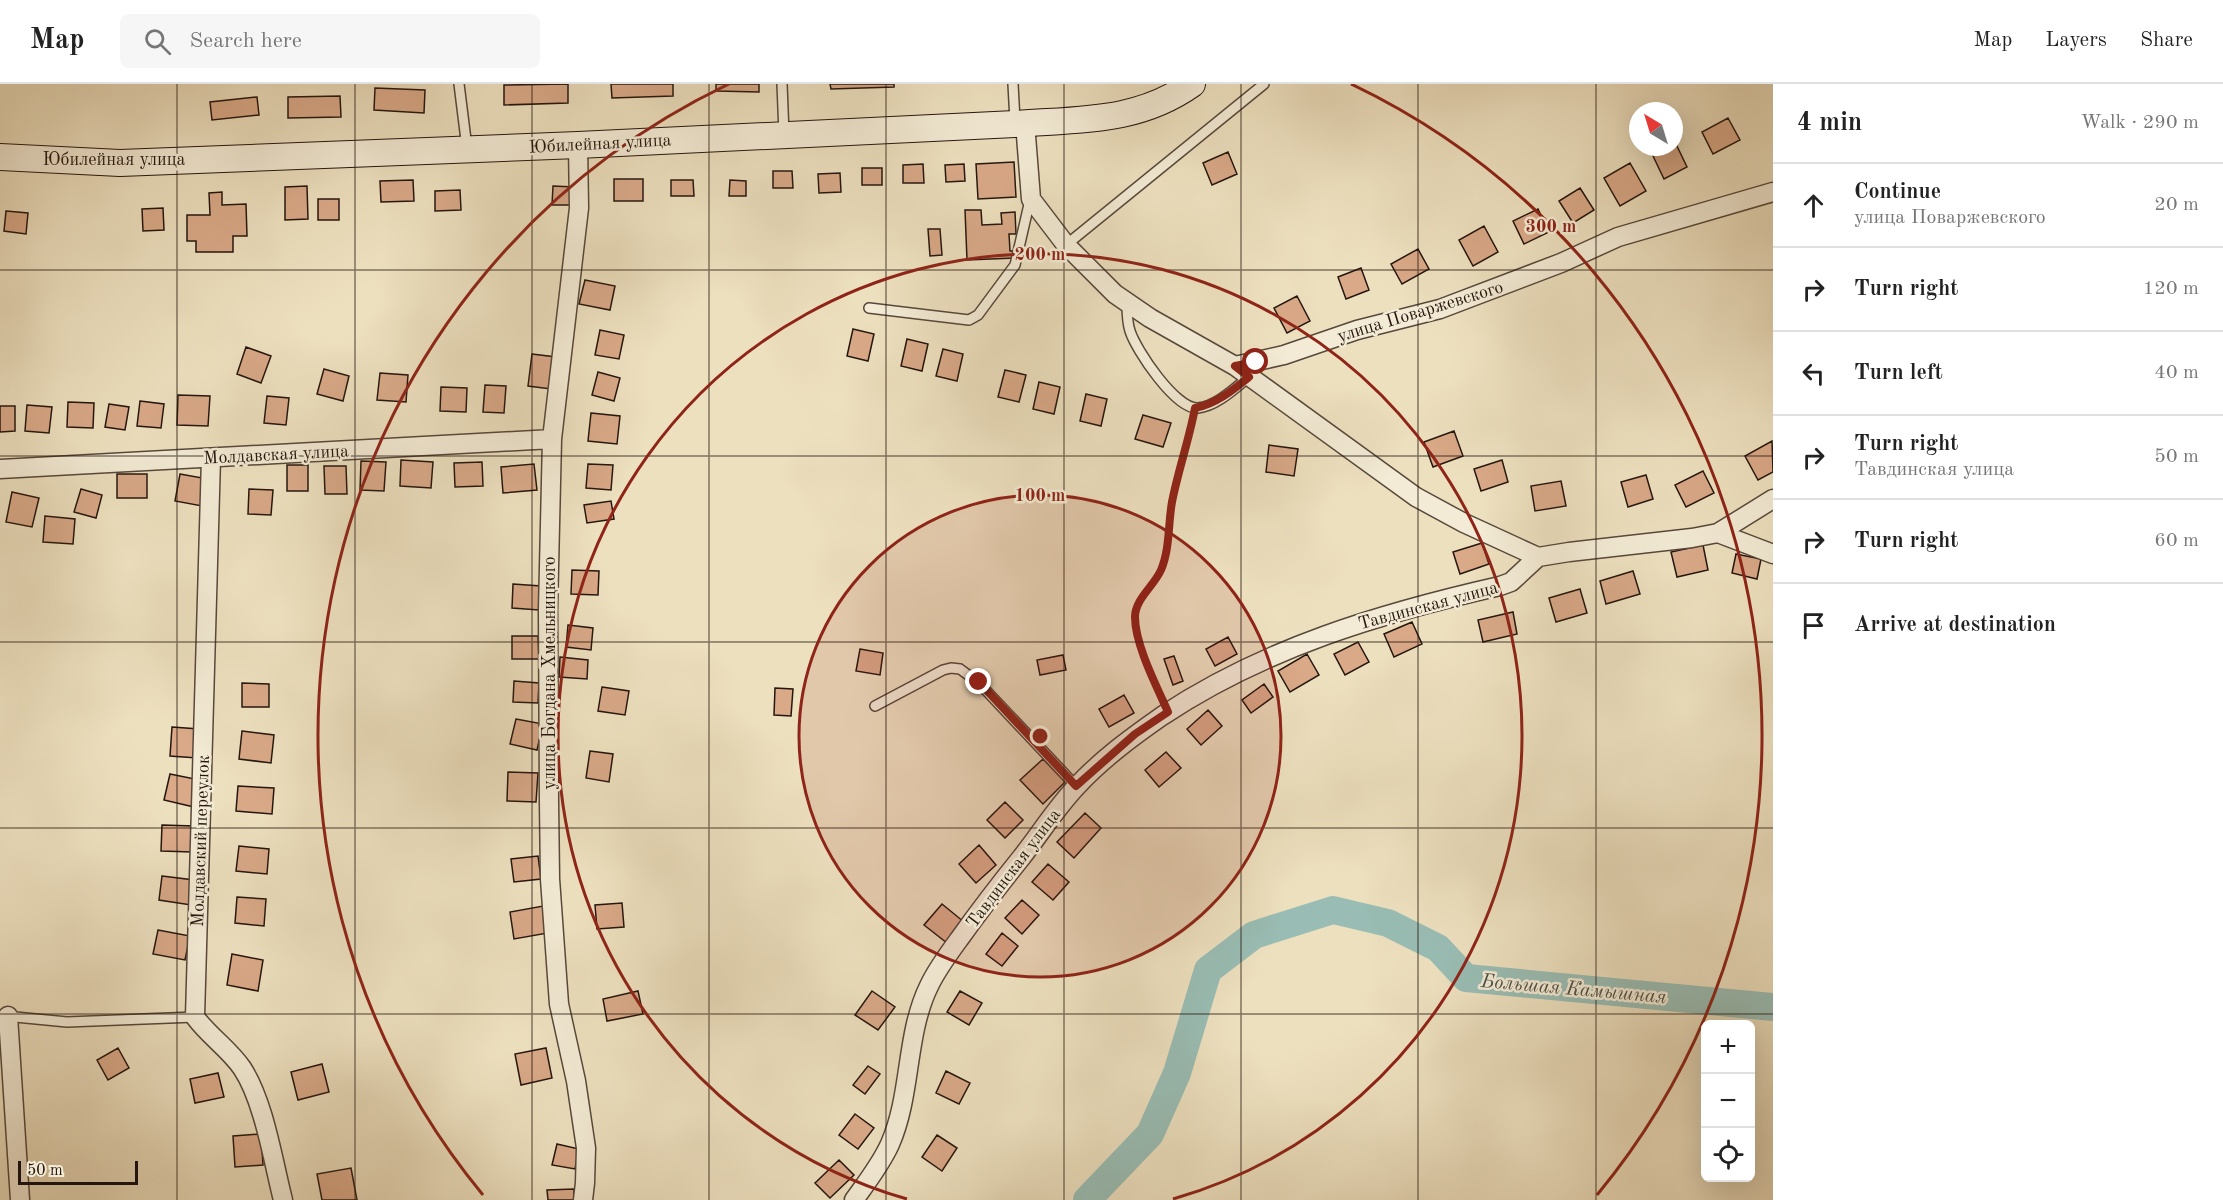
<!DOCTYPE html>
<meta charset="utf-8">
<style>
body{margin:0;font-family:"Old Standard TT",serif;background:#f6f6f6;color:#222}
.controls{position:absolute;right:18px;bottom:18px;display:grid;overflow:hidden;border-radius:9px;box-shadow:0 6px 24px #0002}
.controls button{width:54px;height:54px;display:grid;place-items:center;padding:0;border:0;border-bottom:2px solid #e0e0e0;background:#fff;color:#222;font:30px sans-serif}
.compass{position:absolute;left:1629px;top:18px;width:54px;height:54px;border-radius:50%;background:#fff;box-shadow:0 6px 24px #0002;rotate:322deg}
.scale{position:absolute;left:18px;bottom:15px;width:120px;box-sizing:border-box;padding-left:6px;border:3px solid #25160f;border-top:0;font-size:16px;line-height:21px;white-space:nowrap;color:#25160f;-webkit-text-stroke:4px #f3ebd5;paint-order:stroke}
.stop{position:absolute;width:18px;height:18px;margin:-14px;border:4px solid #8f2418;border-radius:50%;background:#fff}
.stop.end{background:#8f2418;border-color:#fff;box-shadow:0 2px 6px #0008}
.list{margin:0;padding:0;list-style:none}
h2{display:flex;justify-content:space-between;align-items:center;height:78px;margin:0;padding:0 24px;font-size:26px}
h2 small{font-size:20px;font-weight:400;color:#767676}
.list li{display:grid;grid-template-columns:39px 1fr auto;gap:18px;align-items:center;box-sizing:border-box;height:84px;padding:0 24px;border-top:2px solid #e0e0e0}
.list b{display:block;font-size:22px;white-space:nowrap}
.list p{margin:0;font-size:20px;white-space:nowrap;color:#767676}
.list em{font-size:20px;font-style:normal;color:#767676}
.icon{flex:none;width:33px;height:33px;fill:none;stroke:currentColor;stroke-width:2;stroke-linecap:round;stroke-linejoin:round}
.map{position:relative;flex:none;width:1773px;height:1116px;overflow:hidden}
header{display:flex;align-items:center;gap:36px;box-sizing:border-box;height:84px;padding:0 30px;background:#fff;border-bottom:2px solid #e0e0e0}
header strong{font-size:28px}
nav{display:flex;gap:33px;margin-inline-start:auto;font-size:21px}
.search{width:420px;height:54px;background:#f6f6f6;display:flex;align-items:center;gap:15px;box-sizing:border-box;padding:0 21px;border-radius:9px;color:#767676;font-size:22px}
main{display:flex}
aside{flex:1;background:#fff}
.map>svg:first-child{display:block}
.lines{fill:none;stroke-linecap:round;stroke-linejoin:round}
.river{stroke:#99bdb4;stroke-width:28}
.building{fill:#d9a988;stroke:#25160f;stroke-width:1.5}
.lane-casing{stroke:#57483b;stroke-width:12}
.street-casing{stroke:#57483b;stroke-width:21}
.secondary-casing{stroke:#25160f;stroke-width:28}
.path{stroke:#25160f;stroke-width:3;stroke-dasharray:4.5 3;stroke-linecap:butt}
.lane{stroke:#f3ebd5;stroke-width:9}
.street{stroke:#f3ebd5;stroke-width:18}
.secondary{stroke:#f3ebd5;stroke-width:26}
.route{stroke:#8f2418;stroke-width:8}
.grid{fill:none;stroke:#25160f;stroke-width:1.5;stroke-opacity:0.55}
.ring{fill:none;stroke:#8f2418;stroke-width:3}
.labels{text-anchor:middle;stroke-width:5;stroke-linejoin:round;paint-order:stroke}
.street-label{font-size:18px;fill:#25160f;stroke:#f3ebd5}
.water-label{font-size:20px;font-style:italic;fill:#4e5049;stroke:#f3ebd5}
.centre{fill:#8f2418;stroke:#f3ebd5;stroke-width:3}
.ring-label{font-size:18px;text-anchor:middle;font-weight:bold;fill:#8f2418;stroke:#f3ebd5;stroke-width:5;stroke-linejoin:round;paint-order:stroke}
</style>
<header>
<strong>Map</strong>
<div class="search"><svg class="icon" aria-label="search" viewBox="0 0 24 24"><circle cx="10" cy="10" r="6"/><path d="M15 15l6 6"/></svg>Search here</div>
<nav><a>Map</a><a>Layers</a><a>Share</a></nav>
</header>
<main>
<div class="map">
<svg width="1773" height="1116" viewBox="0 0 1773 1116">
<rect width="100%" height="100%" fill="#ede0bf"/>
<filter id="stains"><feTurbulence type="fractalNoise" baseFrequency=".00333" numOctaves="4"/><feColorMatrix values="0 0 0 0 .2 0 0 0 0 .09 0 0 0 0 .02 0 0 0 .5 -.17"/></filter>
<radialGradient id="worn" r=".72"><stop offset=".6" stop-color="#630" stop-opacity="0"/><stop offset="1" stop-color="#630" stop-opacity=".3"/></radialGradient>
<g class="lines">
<path class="river" d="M1087,1116L1150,1050L1177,989L1208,886L1254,851L1333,826L1388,839L1438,864L1466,894L1773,923"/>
</g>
<path class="building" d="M568,0V19L504,21V1Z
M611,0H673V12L612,14Z
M716,0H759V8L716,7Z
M830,0H894V3L831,5Z
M375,4L425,6L424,29L374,26Z
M340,12L341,33L288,34V13Z
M257,13L259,31L212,36L210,18Z
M1728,34L1740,56L1713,70L1702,48Z
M1676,60L1687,83L1664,95L1653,72L1674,63Z
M1228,68L1237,90L1212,101L1203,79Z
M1014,78L1016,113L978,115L976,80Z
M1630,79L1646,107L1620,122L1604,94Z
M923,80L924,99H903V81Z
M964,80L965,97L946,98L945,81Z
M862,84H882V101H862Z
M773,87H792L793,104H773Z
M840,89L841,108L819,109L818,90Z
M614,95H643V117H614Z
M413,96L414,117L381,118L380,97Z
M671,96H693L694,112H671Z
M730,96L746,97V112H729Z
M307,102L308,135L285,136V103Z
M553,102L574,103L573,121H552Z
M1580,104L1594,126L1573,139L1559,117Z
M460,106L461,126L435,127V107Z
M222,108V121L246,120L247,152H233V168H196V157H187V131H210L209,109Z
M318,115H339V136H318Z
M163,124L164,146L143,147L142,125Z
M1538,125L1549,148L1524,160L1513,137Z
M965,126H981L982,141L1002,140L1001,129L1015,128L1016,150H1009L1010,167H1015V174L967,176Z
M6,127L28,129L26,150L4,147Z
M1484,142L1498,168L1473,182L1459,156Z
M928,145H940L942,171L930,172Z
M1418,165L1429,185L1402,200L1391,180Z
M1361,184L1369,206L1346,215L1338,193Z
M585,196L615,202L610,226L579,220Z
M1297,212L1310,237L1287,249L1274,224Z
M853,245L874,250L868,277L847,272Z
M600,246L624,251L619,275L595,271Z
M907,255L928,260L922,287L901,282Z
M246,263L271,272L261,299L237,290Z
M943,265L963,270L957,297L936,292Z
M532,270L556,273L551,305L528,302Z
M324,285L349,292L343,317L317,310Z
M1005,286L1026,291L1019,318L998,313Z
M598,288L620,294L614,317L592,311Z
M380,289L408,291L406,318L377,316Z
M1039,298L1060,303L1054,330L1033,325Z
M485,301L506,302L504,329L483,328Z
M441,303L467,304L466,328L440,327Z
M1086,310L1107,315L1101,342L1080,337Z
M178,311L210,312L208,342L177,341Z
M267,312L289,314L286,341L264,339Z
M140,317L164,320L161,344L137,342Z
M68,318L94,319L93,344L67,343Z
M109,320L129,323L125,346L105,343Z
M27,321L52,323L49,349L25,347Z
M0,322H15V347L0,348Z
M591,329L620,332L617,360L588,357Z
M1143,331L1171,339L1163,363L1135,355Z
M1454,347L1463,372L1433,383L1424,358Z
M1772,357L1773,388L1758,396L1745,372Z
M1269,361L1298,365L1294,392L1266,388Z
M401,376L433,378L431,404L400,402Z
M1502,376L1508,398L1481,407L1474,385Z
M361,377L386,378L384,407L360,406Z
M482,378L483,402L455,403L454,379Z
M534,380L537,406L503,409L501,383Z
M588,380L613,381L611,406L586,404Z
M287,381H308V407H287Z
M324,382H346L347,410H325Z
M1703,387L1714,409L1686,423L1675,401Z
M117,390H147V414H117Z
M180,390L208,395L202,422L175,417Z
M1646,391L1653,415L1628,423L1621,398Z
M1561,397L1566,422L1535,427L1531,402Z
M81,405L102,411L96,434L74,428Z
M249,405L273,406L271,431L248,430Z
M12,408L39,414L32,443L6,438Z
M611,417L614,435L587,439L584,421Z
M45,432L75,435L73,460L43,458Z
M1482,459L1489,480L1460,490L1453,468Z
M1703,461L1708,486L1677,493L1671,468Z
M1736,470L1761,475L1757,495L1732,489Z
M572,486L599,487L598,511L571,510Z
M1633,487L1640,510L1606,520L1600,497Z
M513,500L541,502L539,526L512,524Z
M1580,505L1587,529L1556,538L1549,514Z
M1513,528L1517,550L1483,558L1478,536Z
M1412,538L1422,560L1394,573L1384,550Z
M568,541L593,544L591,566L566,563Z
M512,552H538L539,575H512Z
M1228,553L1237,570L1215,582L1206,565Z
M1358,558L1369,578L1345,591L1334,570Z
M860,565L883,569L880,591L856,587Z
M1307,570L1319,591L1290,608L1278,587Z
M1063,571L1066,586L1040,591L1037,576Z
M1174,572L1183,597L1173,601L1164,575Z
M560,573L588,576L587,595L559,593Z
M514,597L539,599L538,619L513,618Z
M242,599L269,600V623H242Z
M1264,600L1273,613L1251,629L1242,616Z
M602,603L629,607L625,631L598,627Z
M775,604L793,605L791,632L774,631Z
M1124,611L1134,629L1109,643L1099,625Z
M1208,626L1222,642L1201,661L1187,645Z
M516,635L543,640L537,666L510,660Z
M172,643L199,645L197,674L170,672Z
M242,647L274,651L271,679L239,675Z
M590,667L613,670L609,698L586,694Z
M1166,668L1181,684L1159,703L1145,686Z
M1043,675L1065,698L1043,720L1020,696Z
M508,688L538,689L536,718L507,717Z
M170,690L200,696L194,723L164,716Z
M238,702L274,704L272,730L236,727Z
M1005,718L1023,736L1005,754L987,736Z
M1085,729L1101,744L1074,774L1057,758Z
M162,741L194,742L192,768L161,767Z
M979,761L996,781L976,799L959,780Z
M239,762L269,765L267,790L236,787Z
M538,772L541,795L514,798L511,775Z
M1048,780L1069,798L1053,816L1032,798Z
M162,792L194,796L191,821L159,816Z
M237,813L266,815L264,842L235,839Z
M1022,816L1039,831L1022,850L1005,834Z
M622,819L624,843L597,845L595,821Z
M942,820L964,838L947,859L924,841Z
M543,822L548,849L514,855L510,828Z
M158,846L190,852L185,876L153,870Z
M1002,849L1018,862L1002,882L986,870Z
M232,870L263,876L258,907L227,901Z
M638,907L643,930L607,937L603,915Z
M872,907L895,923L878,946L855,931Z
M960,907L982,919L969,941L947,928Z
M118,964L129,984L108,996L97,976Z
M546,964L552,994L521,1001L515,970Z
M322,980L329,1008L298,1016L291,988Z
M868,982L880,990L865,1010L853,1001Z
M946,987L970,999L959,1020L936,1009Z
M218,989L224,1013L195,1019L190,995Z
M855,1030L874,1044L858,1065L839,1051Z
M261,1050L263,1081L235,1083L233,1052Z
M937,1051L957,1064L942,1087L922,1073Z
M557,1060L579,1065L575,1085L552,1081Z
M839,1076L854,1091L830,1114L815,1099Z
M351,1084L357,1116H322L317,1090Z
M574,1105V1116H548L547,1106Z"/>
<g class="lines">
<g class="lane-casing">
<path id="lane" d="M459,0L467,64
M782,0L784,50
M1013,0L1015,37
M1066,161L1264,0
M1127,219C1127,228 1127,238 1130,247C1136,266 1176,326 1198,324C1217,322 1235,304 1249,293
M869,224L969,236L978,231L1015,181L1030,116
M875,622L943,586L951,584L960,585L979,599L1076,702
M5,932L67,938L195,933"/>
</g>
<g class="street-casing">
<path id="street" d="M1025,39L1031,115L1066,161L1115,210L1150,234L1235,282L1416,413L1464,439L1538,473
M578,61L579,124L552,355L548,526L549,718L550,795L559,920L576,997L586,1064L585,1099L583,1116
M1235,282L1284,271L1357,246L1440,225L1561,179L1618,153L1773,108
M211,374L195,933C209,952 229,965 242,984C264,1017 273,1077 283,1116
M0,385L552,355
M1718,449L1773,470
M8,932L20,1116
M854,1116C867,1098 881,1080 890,1060C912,1010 905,951 929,902C937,885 949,869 960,854C980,826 1000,800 1021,774C1040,750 1056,724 1077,702C1102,675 1132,653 1162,632C1264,564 1381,529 1500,502L1511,498L1538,473L1569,468L1692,454L1718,449L1773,415"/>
</g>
<g class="secondary-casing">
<path id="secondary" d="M0,73L120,79L578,61L1015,40C1079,35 1137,39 1192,0"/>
</g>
<path class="path" d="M1162,613C1153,593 1133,551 1135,530C1137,513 1155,499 1162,483C1170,463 1168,440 1172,420C1176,391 1187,364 1193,335"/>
<use href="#lane" class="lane"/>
<use href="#street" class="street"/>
<use href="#secondary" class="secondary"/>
</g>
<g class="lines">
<path class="route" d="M979,598L1076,702L1135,650L1168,628C1157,603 1135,561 1135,533C1135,515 1154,502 1161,486C1170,465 1168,440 1172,418C1178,387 1189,356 1195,324C1216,320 1233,306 1249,293L1235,282L1256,278"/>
</g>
<path class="grid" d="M177,0V1116M355,0V1116M532,0V1116M709,0V1116M886,0V1116M1064,0V1116M1241,0V1116M1418,0V1116M1596,0V1116M0,186H1773M0,372H1773M0,558H1773M0,744H1773M0,930H1773"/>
<circle cx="1040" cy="652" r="241" fill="#8f2418" fill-opacity=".12"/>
<g class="ring">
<circle cx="1040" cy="652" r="241"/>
<path d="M907 1115A482 482 0 1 1 1173 1115"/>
<path d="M483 1111A722 722 0 0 1 729 0M1351 0A722 722 0 0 1 1597 1111"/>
</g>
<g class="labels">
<g class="street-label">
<text transform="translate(600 59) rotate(-3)" y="6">Юбилейная улица</text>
<text x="114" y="81">Юбилейная улица</text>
<text transform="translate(1420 227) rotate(-17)" y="6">улица Поваржевского</text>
<text transform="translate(276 370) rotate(-3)" y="6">Молдавская улица</text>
<text transform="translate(1428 521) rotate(-15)" y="6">Тавдинская улица</text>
<text transform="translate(549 589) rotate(-90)" y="6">улица Богдана Хмельницкого</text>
<text transform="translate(200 757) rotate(-88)" y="6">Молдавский переулок</text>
<text transform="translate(1013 784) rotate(-53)" y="6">Тавдинская улица</text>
</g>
<g class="water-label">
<text transform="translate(1574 904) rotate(5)" y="7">Большая Камышная</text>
</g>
</g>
<circle cx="1040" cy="652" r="9" class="centre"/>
<g class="ring-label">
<text x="1551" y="148">300 m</text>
<text x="1040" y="176">200 m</text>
<text x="1040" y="417">100 m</text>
</g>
<rect width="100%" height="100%" filter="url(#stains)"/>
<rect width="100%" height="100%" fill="url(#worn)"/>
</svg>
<div class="controls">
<button>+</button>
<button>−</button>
<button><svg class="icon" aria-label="locate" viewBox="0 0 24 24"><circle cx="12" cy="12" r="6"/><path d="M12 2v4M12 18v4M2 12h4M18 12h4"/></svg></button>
</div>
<svg class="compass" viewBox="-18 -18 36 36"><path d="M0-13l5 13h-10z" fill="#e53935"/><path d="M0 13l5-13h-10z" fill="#767676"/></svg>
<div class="scale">50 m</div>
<div class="stop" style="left:1256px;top:278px"></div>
<div class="stop end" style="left:979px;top:598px"></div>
</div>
<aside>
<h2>4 min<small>Walk · 290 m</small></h2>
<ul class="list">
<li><svg class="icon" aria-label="ahead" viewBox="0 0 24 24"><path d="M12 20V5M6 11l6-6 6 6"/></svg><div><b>Continue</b><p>улица Поваржевского</p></div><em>20 m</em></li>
<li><svg class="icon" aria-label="right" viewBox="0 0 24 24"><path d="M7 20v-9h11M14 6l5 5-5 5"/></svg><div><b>Turn right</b></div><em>120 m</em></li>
<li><svg class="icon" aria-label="left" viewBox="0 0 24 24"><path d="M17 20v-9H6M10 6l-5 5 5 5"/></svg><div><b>Turn left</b></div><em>40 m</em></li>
<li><svg class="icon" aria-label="right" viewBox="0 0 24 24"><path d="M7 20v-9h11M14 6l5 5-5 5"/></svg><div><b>Turn right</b><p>Тавдинская улица</p></div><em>50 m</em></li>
<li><svg class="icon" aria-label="right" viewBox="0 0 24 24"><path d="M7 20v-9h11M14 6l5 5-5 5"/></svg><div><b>Turn right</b></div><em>60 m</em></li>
<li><svg class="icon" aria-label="arrive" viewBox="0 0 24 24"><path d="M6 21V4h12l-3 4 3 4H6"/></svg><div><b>Arrive at destination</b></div></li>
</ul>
</aside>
</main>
